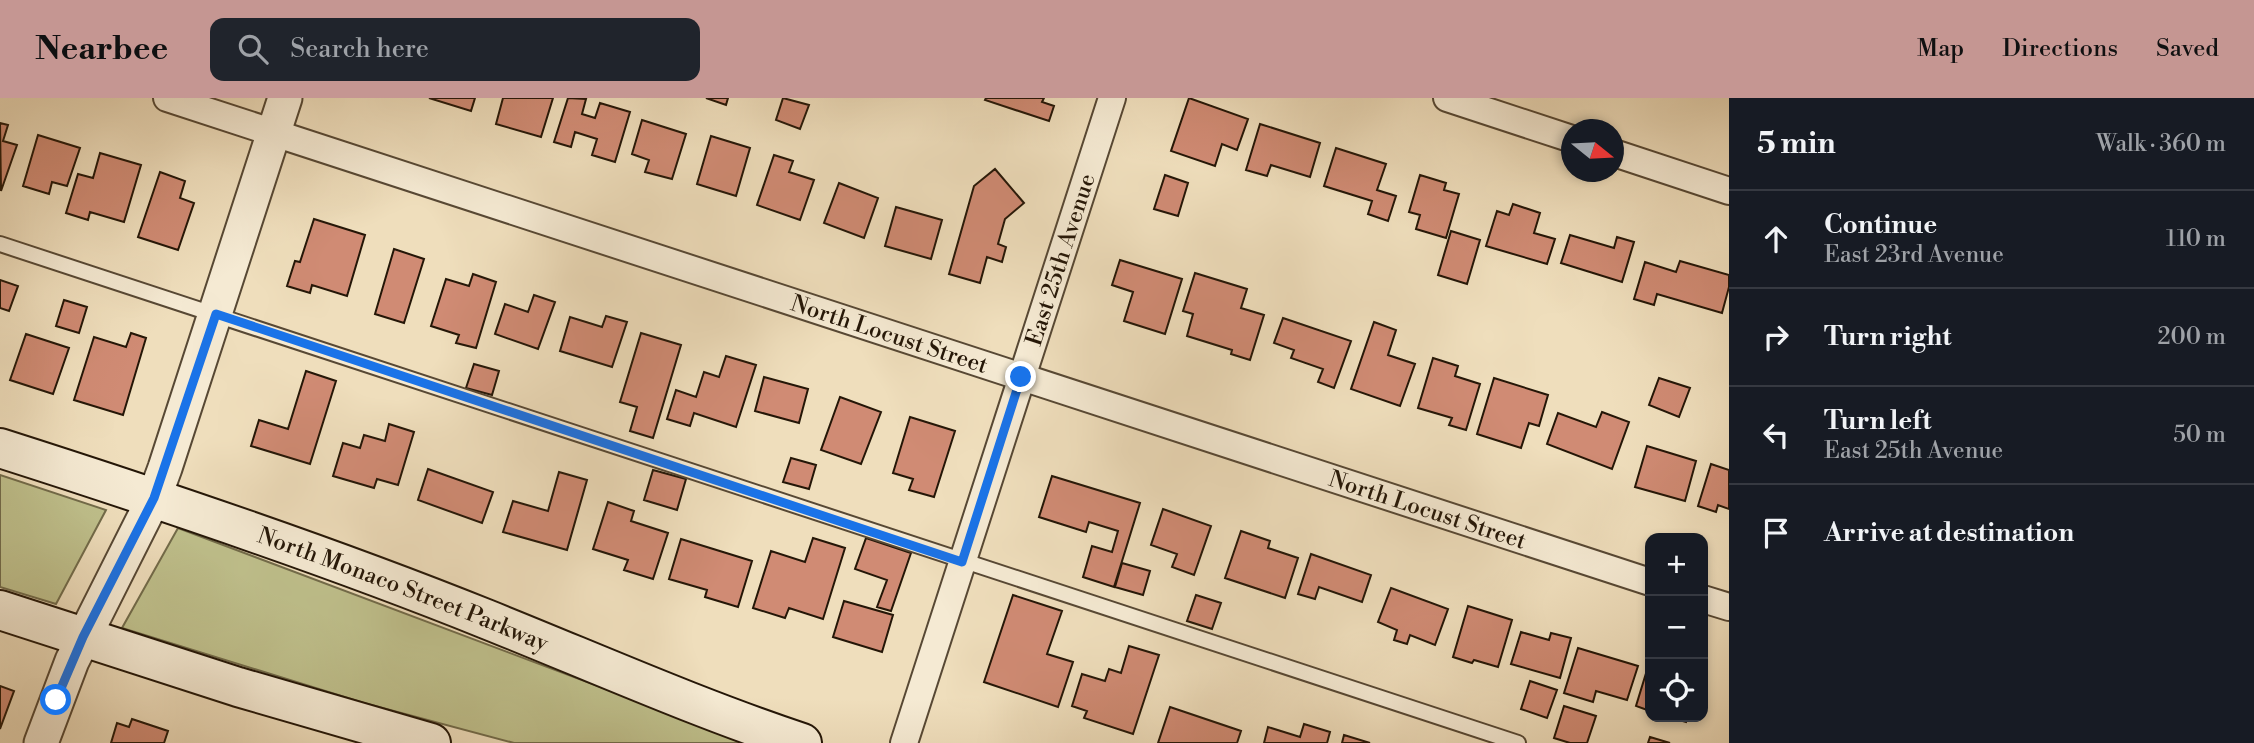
<!DOCTYPE html>
<meta charset="utf-8">
<style>
body{margin:0;font-family:"Libre Bodoni",serif;background:#20242c;color:#f1f3f6}
.controls{position:absolute;right:21px;bottom:21px;display:grid;overflow:hidden;border-radius:14px;box-shadow:0 4px 10px #0003}
.controls button{width:63px;height:63px;display:grid;place-items:center;padding:0;border:0;border-bottom:2px solid #363941;background:#171b24;color:#f1f3f6;font:35px sans-serif}
.compass{position:absolute;left:1561px;top:21px;width:63px;height:63px;border-radius:50%;background:#171b24;box-shadow:0 4px 10px #0003;rotate:108deg}
.stop{position:absolute;width:21px;height:21px;margin:-16px;border:5px solid #1a73e8;border-radius:50%;background:#fff}
.stop.end{background:#1a73e8;border-color:#fff;box-shadow:0 2px 7px #0008}
.list{margin:0;padding:0;list-style:none}
h2{display:flex;justify-content:space-between;align-items:center;height:91px;margin:0;padding:0 28px;font-size:30px}
h2 small{font-size:23px;font-weight:400;color:#9ea1a6}
.list li{display:grid;grid-template-columns:46px 1fr auto;gap:21px;align-items:center;box-sizing:border-box;height:98px;padding:0 28px;border-top:2px solid #363941}
.list b{display:block;font-size:26px;white-space:nowrap}
.list p{margin:0;font-size:23px;white-space:nowrap;color:#9ea1a6}
.list em{font-size:23px;font-style:normal;color:#9ea1a6}
.icon{flex:none;width:38px;height:38px;fill:none;stroke:currentColor;stroke-width:2;stroke-linecap:round;stroke-linejoin:round}
.map{position:relative;flex:none;width:1729px;height:645px;overflow:hidden}
header{display:flex;align-items:center;gap:42px;box-sizing:border-box;height:98px;padding:0 35px;background:#c59692;color:#111}
header strong{font-size:33px}
nav{display:flex;gap:38px;margin-inline-start:auto;font-size:24px}
.search{width:490px;height:63px;background:#20242c;display:flex;align-items:center;gap:18px;box-sizing:border-box;padding:0 24px;border-radius:14px;color:#9ea1a6;font-size:26px}
main{display:flex}
aside{flex:1;background:#171b24}
.map>svg:first-child{display:block}
.green{fill:#bfc08c;stroke:#726b4a;stroke-width:2}
.building{fill:#d08b74;stroke:#241607;stroke-width:2}
.lines{fill:none;stroke-linecap:round;stroke-linejoin:round}
.service-casing{stroke:#574834;stroke-width:18}
.minor-casing{stroke:#574834;stroke-width:30}
.tertiary-casing{stroke:#574834;stroke-width:37}
.secondary-casing{stroke:#241607;stroke-width:42}
.service{stroke:#f5ead3;stroke-width:14}
.minor{stroke:#f5ead3;stroke-width:26}
.tertiary{stroke:#f5ead3;stroke-width:33}
.secondary{stroke:#f5ead3;stroke-width:38}
.route{stroke:#1a73e8;stroke-width:9}
.labels{text-anchor:middle;stroke-width:5;stroke-linejoin:round;paint-order:stroke}
.street-label{font-size:23px;fill:#241607;stroke:#f5ead3}
</style>
<header>
<strong>Nearbee</strong>
<div class="search"><svg class="icon" aria-label="search" viewBox="0 0 24 24"><circle cx="10" cy="10" r="6"/><path d="M15 15l6 6"/></svg>Search here</div>
<nav><a>Map</a><a>Directions</a><a>Saved</a></nav>
</header>
<main>
<div class="map">
<svg width="1729" height="645" viewBox="0 0 1729 645">
<rect width="100%" height="100%" fill="#efdebc"/>
<filter id="stains"><feTurbulence type="fractalNoise" baseFrequency=".00286" numOctaves="4"/><feColorMatrix values="0 0 0 0 .2 0 0 0 0 .09 0 0 0 0 .02 0 0 0 .5 -.17"/></filter>
<radialGradient id="worn" r=".72"><stop offset=".6" stop-color="#630" stop-opacity="0"/><stop offset="1" stop-color="#630" stop-opacity=".3"/></radialGradient>
<path class="green" d="M0,377L106,412L56,506L0,489Z
M178,430L749,645H514L364,605L122,530Z"/>
<path class="building" d="M429,0H475L471,13Z
M503,0H553L541,39L496,26Z
M568,0L586,1L582,16L595,20L600,5L630,14L615,64L592,57L597,41L575,34L571,49L554,44Z
M706,0H728L726,7Z
M783,0L809,7L800,31L776,22Z
M986,0H1044L1042,4L1054,8L1049,23L985,2Z
M1189,0L1248,21L1237,52L1222,46L1215,68L1171,53Z
M642,22L686,36L672,81L645,74L649,62L632,56Z
M0,25L8,27L3,43L17,47L1,93Z
M1260,26L1320,45L1310,79L1271,67L1267,78L1246,72Z
M38,37L80,50L67,88L52,84L49,96L23,88Z
M711,38L750,50L736,98L697,86Z
M1336,50L1386,66L1377,92L1396,98L1388,123L1368,116L1372,103L1324,88Z
M100,55L141,67L124,124L90,114L88,122L66,115L78,76L93,80Z
M774,57L793,63L789,74L814,82L800,122L757,107Z
M995,71L1024,105L1005,121L998,146L1006,149L1002,164L987,159L980,185L949,176L974,88Z
M160,74L185,83L180,100L194,105L178,152L138,139Z
M1165,77L1188,85L1178,118L1154,111Z
M1420,77L1446,85L1444,92L1459,96L1446,140L1416,131L1420,117L1409,114Z
M839,85L878,100L864,140L824,125Z
M1513,106L1540,115L1534,135L1555,141L1547,166L1486,148L1497,113L1509,117Z
M896,109L942,122L931,161L885,148Z
M314,121L365,137L347,198L312,187L310,195L287,188L295,163L300,164Z
M1451,133L1480,142L1467,186L1438,177Z
M1570,137L1614,150L1617,139L1634,144L1622,184L1561,165Z
M394,151L424,161L404,225L375,216Z
M1120,162L1182,181L1165,236L1124,223L1133,194L1112,187Z
M1680,163L1729,177V189L1722,215L1657,196L1654,207L1634,201L1645,164L1676,174Z
M1195,175L1247,191L1241,210L1264,217L1250,262L1231,256L1232,252L1187,238L1193,216L1183,213Z
M473,176L496,184L476,250L456,245L459,237L431,228L446,181L469,188Z
M0,182L18,188L9,213L0,210Z
M534,197L555,204L538,251L495,236L505,206L528,214Z
M64,202L87,209L79,235L56,228Z
M606,218L627,224L612,269L560,253L570,219L602,229Z
M1283,220L1351,243L1334,290L1318,284L1323,271L1291,260L1294,252L1274,245Z
M1374,224L1396,232L1388,257L1415,266L1400,308L1351,291Z
M131,235L146,240L123,317L74,302L94,239L126,249Z
M641,235L681,247L653,340L630,333L637,309L620,304Z
M26,236L69,250L53,296L10,282Z
M726,258L756,267L736,329L694,315L690,328L667,321L676,292L696,299L704,274L719,279Z
M1433,260L1458,268L1455,278L1480,286L1466,332L1449,327L1452,320L1418,310Z
M474,266L499,273L492,297L466,290Z
M306,273L336,283L310,366L251,348L259,322L288,331Z
M764,279L808,291L799,325L755,313Z
M1494,280L1548,297L1539,328L1529,325L1521,350L1477,336Z
M1659,280L1690,290L1679,319L1649,307Z
M840,299L881,314L861,366L821,352Z
M1602,314L1629,324L1612,371L1547,346L1558,315L1596,329Z
M910,319L955,333L934,399L909,392L913,381L893,375Z
M389,326L414,334L398,387L377,381L374,390L333,378L343,345L360,350L364,337L385,343Z
M1647,348L1696,363L1685,403L1635,389Z
M791,360L816,367L809,391L783,384Z
M1711,366L1729,372V411L1718,407L1716,414L1698,408Z
M428,371L493,394L482,425L418,402Z
M653,372L686,381L677,412L644,402Z
M559,374L587,382L567,452L503,434L513,403L548,413Z
M1052,378L1140,405L1114,489L1083,479L1092,448L1112,454L1118,433L1089,424L1086,434L1039,419Z
M608,404L634,413L631,423L668,435L653,481L624,472L628,462L593,451Z
M1163,411L1211,428L1194,477L1172,469L1177,456L1151,447Z
M1241,433L1270,443L1268,450L1298,460L1285,500L1225,480Z
M813,440L845,450L823,521L789,510L785,520L753,510L771,453L805,464Z
M866,440L911,455L891,513L877,509L887,482L855,471Z
M681,441L752,463L738,509L705,499L707,492L669,481Z
M1311,456L1371,477L1362,504L1319,489L1315,501L1298,496Z
M1122,465L1150,473L1143,497L1115,489Z
M1391,490L1448,511L1435,547L1410,537L1407,546L1394,542L1397,532L1378,524Z
M1013,497L1062,513L1047,556L1073,564L1058,609L984,584Z
M1196,497L1221,505L1212,531L1187,523Z
M844,503L893,517L882,554L833,539Z
M1468,508L1512,522L1498,569L1474,562L1472,565L1453,559Z
M1521,534L1549,542L1551,535L1571,540L1560,580L1511,566Z
M1129,548L1159,557L1133,636L1084,620L1087,613L1072,608L1082,576L1105,583L1109,571L1121,575Z
M1578,550L1638,568L1627,602L1596,593L1593,604L1564,595Z
M1647,572L1650,573V613L1636,608Z
M1530,583L1557,592L1547,620L1521,611Z
M0,588L14,593L0,631Z
M1564,608L1596,618L1587,645H1570L1554,640Z
M1170,609L1241,633L1237,645H1158Z
M1669,619H1687L1686,624Z
M132,621L168,633L164,645H111L117,625L129,629Z
M1304,626L1330,634L1327,645H1264L1268,629L1300,639Z
M1344,637L1370,645H1342Z
M1650,639L1670,645H1648Z"/>
<g class="lines">
<g class="service-casing">
<path id="service" d="M0,146L1518,645"/>
</g>
<g class="minor-casing">
<g id="minor">
<path id="s1" d="M167,0L1650,484"/>
<path d="M1447,0L1572,41"/>
<path d="M1614,55L1729,93"/>
<path d="M1703,501L1729,509"/>
<path id="s2" d="M904,645L1112,0"/>
</g>
</g>
<g class="tertiary-casing">
<path id="tertiary" d="M41,645L72,563L154,400L165,370L285,0"/>
</g>
<g class="secondary-casing">
<g id="secondary">
<path id="s3" d="M0,350C163,402 327,457 486,521C591,563 694,609 802,645"/>
<path d="M0,512L238,589L431,645"/>
</g>
</g>
<use href="#service" class="service"/>
<use href="#minor" class="minor"/>
<use href="#tertiary" class="tertiary"/>
<use href="#secondary" class="secondary"/>
</g>
<g class="lines">
<path class="route" d="M56,602L83,539L154,400L216,216L962,464L1021,279"/>
</g>
<g class="labels">
<g class="street-label">
<text dy="8" stroke="none"><textPath href="#s2" startOffset="508">East 25th Avenue</textPath></text>
<text dy="8" stroke="none"><textPath href="#s1" startOffset="760">North Locust Street</textPath></text>
<text dy="8" stroke="none"><textPath href="#s1" startOffset="1326">North Locust Street</textPath></text>
<text dy="8" stroke="none"><textPath href="#s3" startOffset="427">North Monaco Street Parkway</textPath></text>
</g>
</g>
<rect width="100%" height="100%" filter="url(#stains)"/>
<rect width="100%" height="100%" fill="url(#worn)"/>
</svg>
<div class="controls">
<button>+</button>
<button>−</button>
<button><svg class="icon" aria-label="locate" viewBox="0 0 24 24"><circle cx="12" cy="12" r="6"/><path d="M12 2v4M12 18v4M2 12h4M18 12h4"/></svg></button>
</div>
<svg class="compass" viewBox="-18 -18 36 36"><path d="M0-13l5 13h-10z" fill="#e53935"/><path d="M0 13l5-13h-10z" fill="#9ea1a6"/></svg>
<div class="stop" style="left:56px;top:602px"></div>
<div class="stop end" style="left:1021px;top:279px"></div>
</div>
<aside>
<h2>5 min<small>Walk · 360 m</small></h2>
<ul class="list">
<li><svg class="icon" aria-label="ahead" viewBox="0 0 24 24"><path d="M12 20V5M6 11l6-6 6 6"/></svg><div><b>Continue</b><p>East 23rd Avenue</p></div><em>110 m</em></li>
<li><svg class="icon" aria-label="right" viewBox="0 0 24 24"><path d="M7 20v-9h11M14 6l5 5-5 5"/></svg><div><b>Turn right</b></div><em>200 m</em></li>
<li><svg class="icon" aria-label="left" viewBox="0 0 24 24"><path d="M17 20v-9H6M10 6l-5 5 5 5"/></svg><div><b>Turn left</b><p>East 25th Avenue</p></div><em>50 m</em></li>
<li><svg class="icon" aria-label="arrive" viewBox="0 0 24 24"><path d="M6 21V4h12l-3 4 3 4H6"/></svg><div><b>Arrive at destination</b></div></li>
</ul>
</aside>
</main>
